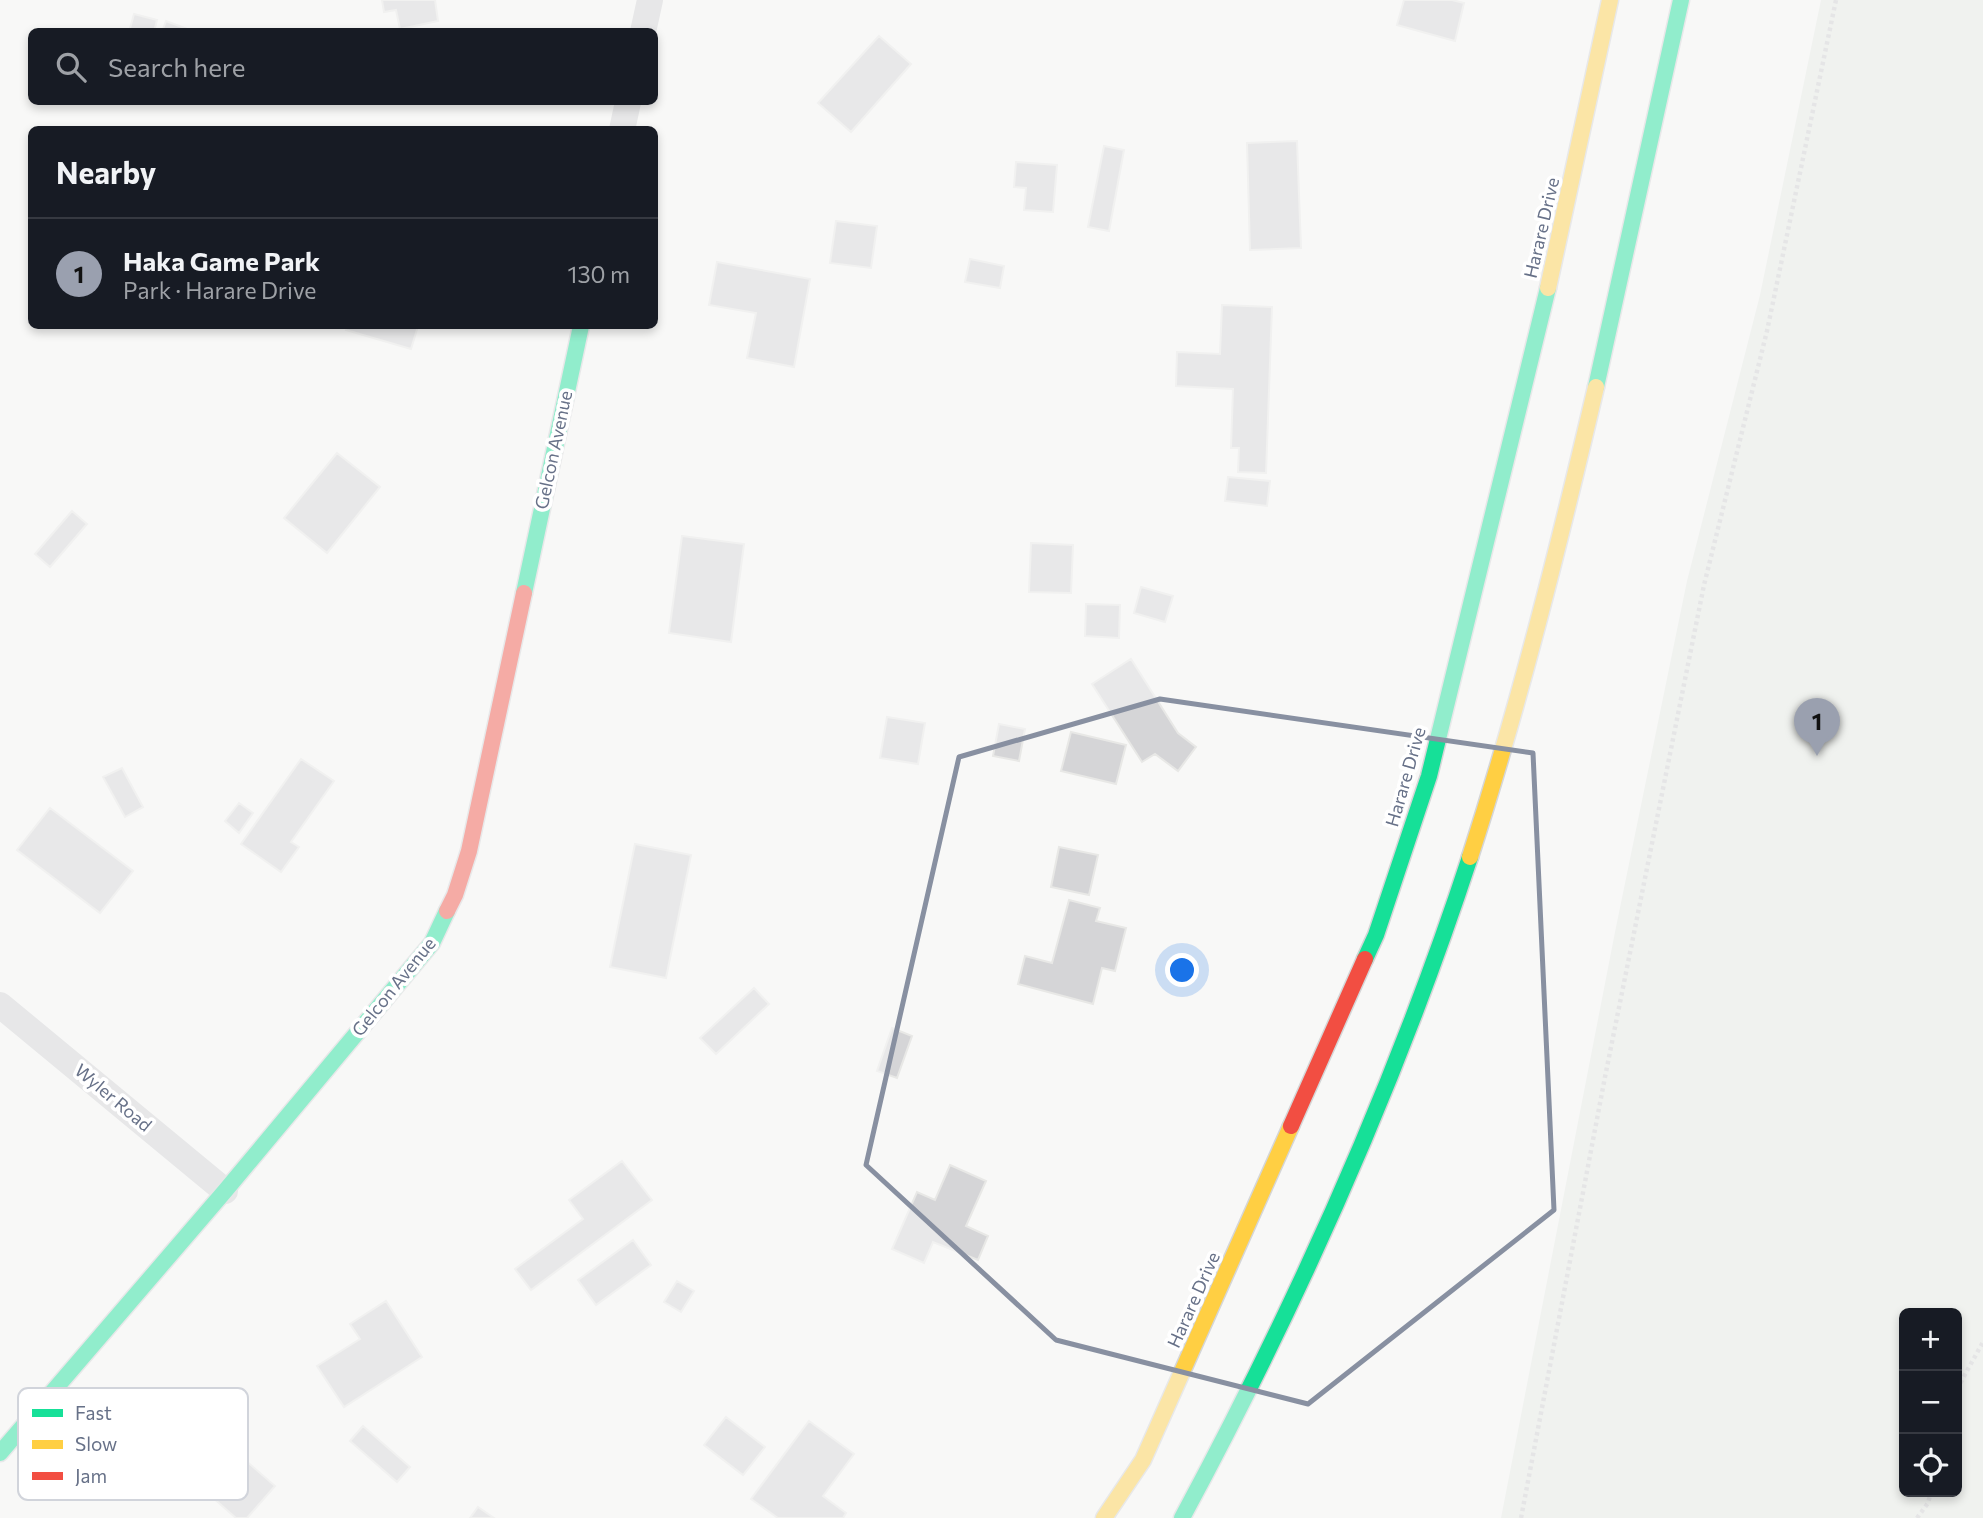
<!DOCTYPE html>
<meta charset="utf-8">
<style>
body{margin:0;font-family:Commissioner,sans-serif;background:#242831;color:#f1f3f6}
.controls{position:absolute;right:21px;bottom:21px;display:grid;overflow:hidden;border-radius:10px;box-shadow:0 4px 10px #0003}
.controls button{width:63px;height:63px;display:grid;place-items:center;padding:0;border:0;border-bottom:2px solid #363941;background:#171b24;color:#f1f3f6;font:35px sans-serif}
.you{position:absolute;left:1183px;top:971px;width:24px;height:24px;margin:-18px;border:5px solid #fff;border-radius:50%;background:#1a73e8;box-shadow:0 0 0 10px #1a73e833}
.badge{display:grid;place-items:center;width:46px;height:46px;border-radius:50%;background:#9aa0af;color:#111;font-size:23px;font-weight:700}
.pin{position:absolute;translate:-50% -58px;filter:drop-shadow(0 2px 4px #0008)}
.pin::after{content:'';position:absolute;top:37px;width:24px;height:21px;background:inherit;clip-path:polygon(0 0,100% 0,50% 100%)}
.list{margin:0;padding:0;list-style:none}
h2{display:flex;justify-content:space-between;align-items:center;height:91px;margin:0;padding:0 28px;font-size:30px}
h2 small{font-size:23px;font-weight:400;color:#9ea1a6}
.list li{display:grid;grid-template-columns:46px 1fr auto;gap:21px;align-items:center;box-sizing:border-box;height:112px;padding:0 28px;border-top:2px solid #363941}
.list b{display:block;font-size:26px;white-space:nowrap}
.list p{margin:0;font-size:23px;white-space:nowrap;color:#9ea1a6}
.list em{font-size:23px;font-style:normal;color:#9ea1a6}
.icon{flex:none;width:38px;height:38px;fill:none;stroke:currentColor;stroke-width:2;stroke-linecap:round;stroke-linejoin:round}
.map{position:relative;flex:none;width:1983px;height:1518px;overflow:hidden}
.search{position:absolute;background:#171b24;box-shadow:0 4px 10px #0003;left:28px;top:28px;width:630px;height:77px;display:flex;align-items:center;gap:18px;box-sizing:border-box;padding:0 24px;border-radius:10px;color:#9ea1a6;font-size:26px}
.panel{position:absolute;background:#171b24;box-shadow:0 4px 10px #0003;left:28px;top:126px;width:630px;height:203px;border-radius:10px}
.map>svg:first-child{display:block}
.green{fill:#e7ebe5;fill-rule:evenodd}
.building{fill:#d5d5d7;stroke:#e8e8e6;stroke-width:2}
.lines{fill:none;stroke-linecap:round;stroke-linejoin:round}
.fast-casing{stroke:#d5d6d7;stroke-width:19}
.slow-casing{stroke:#d5d6d7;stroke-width:19}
.jam-casing{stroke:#d5d6d7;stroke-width:19}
.path{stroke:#cecfd1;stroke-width:4.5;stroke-dasharray:3.5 3.5;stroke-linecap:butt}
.street{stroke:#d2d3d4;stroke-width:26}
.fast{stroke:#16e098;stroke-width:16}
.slow{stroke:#ffcf43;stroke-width:16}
.jam{stroke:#f24e42;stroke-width:16}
.marked{fill:none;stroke:#8890a1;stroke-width:5;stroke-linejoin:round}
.labels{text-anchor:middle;stroke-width:7;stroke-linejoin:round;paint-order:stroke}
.street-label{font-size:18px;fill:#677188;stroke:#fff}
.key{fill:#fff;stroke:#d1d4db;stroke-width:2}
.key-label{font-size:19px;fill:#677188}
</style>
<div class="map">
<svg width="1983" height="1518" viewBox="0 0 1983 1518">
<rect width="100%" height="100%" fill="#f8f8f7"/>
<path class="green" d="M1821,0H1983V1518H1501L1615,932L1687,581L1760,295ZM1904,1313H1957V1492H1904Z"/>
<path class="building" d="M382,0H435L438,21L400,29L396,10L384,12Z
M1404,0H1452L1464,3L1455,41L1397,25Z
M134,14L157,20L154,32H129Z
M166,21L195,32H162Z
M879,36L911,64L851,132L818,103Z
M1297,141L1301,248L1250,250L1247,143Z
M1104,146L1124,150L1109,231L1088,227Z
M1016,162L1057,165L1053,212L1024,210L1026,188L1014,187Z
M836,221L877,226L871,268L830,263Z
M970,259L1004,266L1000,288L965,282Z
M717,262L810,279L794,367L747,358L756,313L709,305Z
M1222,305L1272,307L1266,473L1238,472L1239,448H1231L1233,389L1176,386L1177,352L1220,354Z
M347,326H418L411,349L346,330Z
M337,453L380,487L327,553L284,518Z
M1228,477L1270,481L1267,506L1225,501Z
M72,511L87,524L50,567L35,554Z
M682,536L744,544L731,642L669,633Z
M1031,543L1073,545L1071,593L1029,592Z
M1141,587L1173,596L1165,622L1134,613Z
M1086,604L1120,605L1119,638L1085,636Z
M1131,659L1178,733L1196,747L1178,771L1155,754L1142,762L1092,684Z
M887,717L925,723L918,764L880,758Z
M999,724L1025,729L1019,761L993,756Z
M1071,732L1126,745L1116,784L1061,771Z
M301,759L334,781L291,842L299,847L281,872L241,844Z
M122,768L143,807L125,817L103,777Z
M239,803L253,813L239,833L225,821Z
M50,808L133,871L100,913L17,850Z
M635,844L691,855L666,978L610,967Z
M1059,847L1098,855L1089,895L1051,887Z
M1069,900L1100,908L1096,921L1126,928L1115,971L1102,968L1093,1004L1018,984L1025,956L1052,963Z
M754,988L769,1004L716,1054L700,1038Z
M892,1028L912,1036L897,1078L877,1071Z
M622,1161L652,1200L531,1290L515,1269L583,1219L569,1200Z
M950,1165L986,1181L966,1226L988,1236L978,1260L933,1242L924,1263L892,1249L917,1192L935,1200Z
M633,1240L651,1265L596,1305L578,1280Z
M677,1281L694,1291L681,1312L664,1302Z
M386,1301L422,1357L344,1407L317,1366L360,1339L350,1324Z
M726,1417L765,1447L743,1475L704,1445Z
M809,1421L854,1454L823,1496L846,1513L843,1518H778L751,1499Z
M363,1426L410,1467L397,1482L350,1441Z
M229,1446L275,1486L247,1518H236L196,1483Z
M478,1507L494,1518H470Z"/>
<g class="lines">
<g class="fast-casing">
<path id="fast" d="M1596,387L1681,0
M524,593L581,326
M1365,959L1376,935L1429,776L1548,288
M0,1453L225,1191L432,943L447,911
M1182,1518C1296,1306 1395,1086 1470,857"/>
</g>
<g class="slow-casing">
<path id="slow" d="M1548,288L1610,0
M1470,857C1520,702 1559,545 1596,387
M1104,1518L1143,1460L1291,1126"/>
</g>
<g class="jam-casing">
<path id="jam" d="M447,911L455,895L469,851L524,593
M1291,1126L1365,959"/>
</g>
<path class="path" d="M1957,1389L1983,1342
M1521,1518L1605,1077L1704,585L1767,331L1836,0
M1917,1518L1928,1503L1931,1492"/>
<path class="street" d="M643,32L650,0
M622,130L628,102
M0,1005L225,1191"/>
<use href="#fast" class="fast"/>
<use href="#slow" class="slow"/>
<use href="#jam" class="jam"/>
</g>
<path d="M0 0H1983V1518H0ZM1160,699L1533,753L1554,1210L1308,1404L1056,1340L866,1165L959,757Z" fill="#f8f8f7" fill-opacity=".55" fill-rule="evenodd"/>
<path class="marked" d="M1160,699L1533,753L1554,1210L1308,1404L1056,1340L866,1165L959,757Z"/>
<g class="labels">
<g class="street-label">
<text transform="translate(1542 228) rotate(-77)" y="6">Harare Drive</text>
<text transform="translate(554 450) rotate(-78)" y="6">Gelcon Avenue</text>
<text transform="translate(1406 777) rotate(-74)" y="6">Harare Drive</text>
<text transform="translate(394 987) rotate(-51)" y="6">Gelcon Avenue</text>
<text transform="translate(113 1098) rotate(40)" y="6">Wyler Road</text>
<text transform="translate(1194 1300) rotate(-66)" y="6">Harare Drive</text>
</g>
</g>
<rect x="18" y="1388" width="230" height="112" rx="10" class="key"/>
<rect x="32" y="1409" width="31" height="8" fill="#16e098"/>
<rect x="32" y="1440" width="31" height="9" fill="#ffcf43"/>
<rect x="32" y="1472" width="31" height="8" fill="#f24e42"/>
<g class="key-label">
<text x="75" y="1420">Fast</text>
<text x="75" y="1451">Slow</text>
<text x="75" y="1483">Jam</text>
</g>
</svg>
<div class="controls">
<button>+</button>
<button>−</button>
<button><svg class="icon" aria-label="locate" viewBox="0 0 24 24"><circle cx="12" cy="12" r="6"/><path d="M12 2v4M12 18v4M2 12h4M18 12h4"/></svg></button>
</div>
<div class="you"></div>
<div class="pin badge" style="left:1817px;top:756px">1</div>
<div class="search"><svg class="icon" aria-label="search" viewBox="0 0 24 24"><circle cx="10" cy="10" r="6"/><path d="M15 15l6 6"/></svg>Search here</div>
<section class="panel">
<h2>Nearby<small></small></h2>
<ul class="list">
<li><span class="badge">1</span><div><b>Haka Game Park</b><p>Park · Harare Drive</p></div><em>130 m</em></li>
</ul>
</section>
</div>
